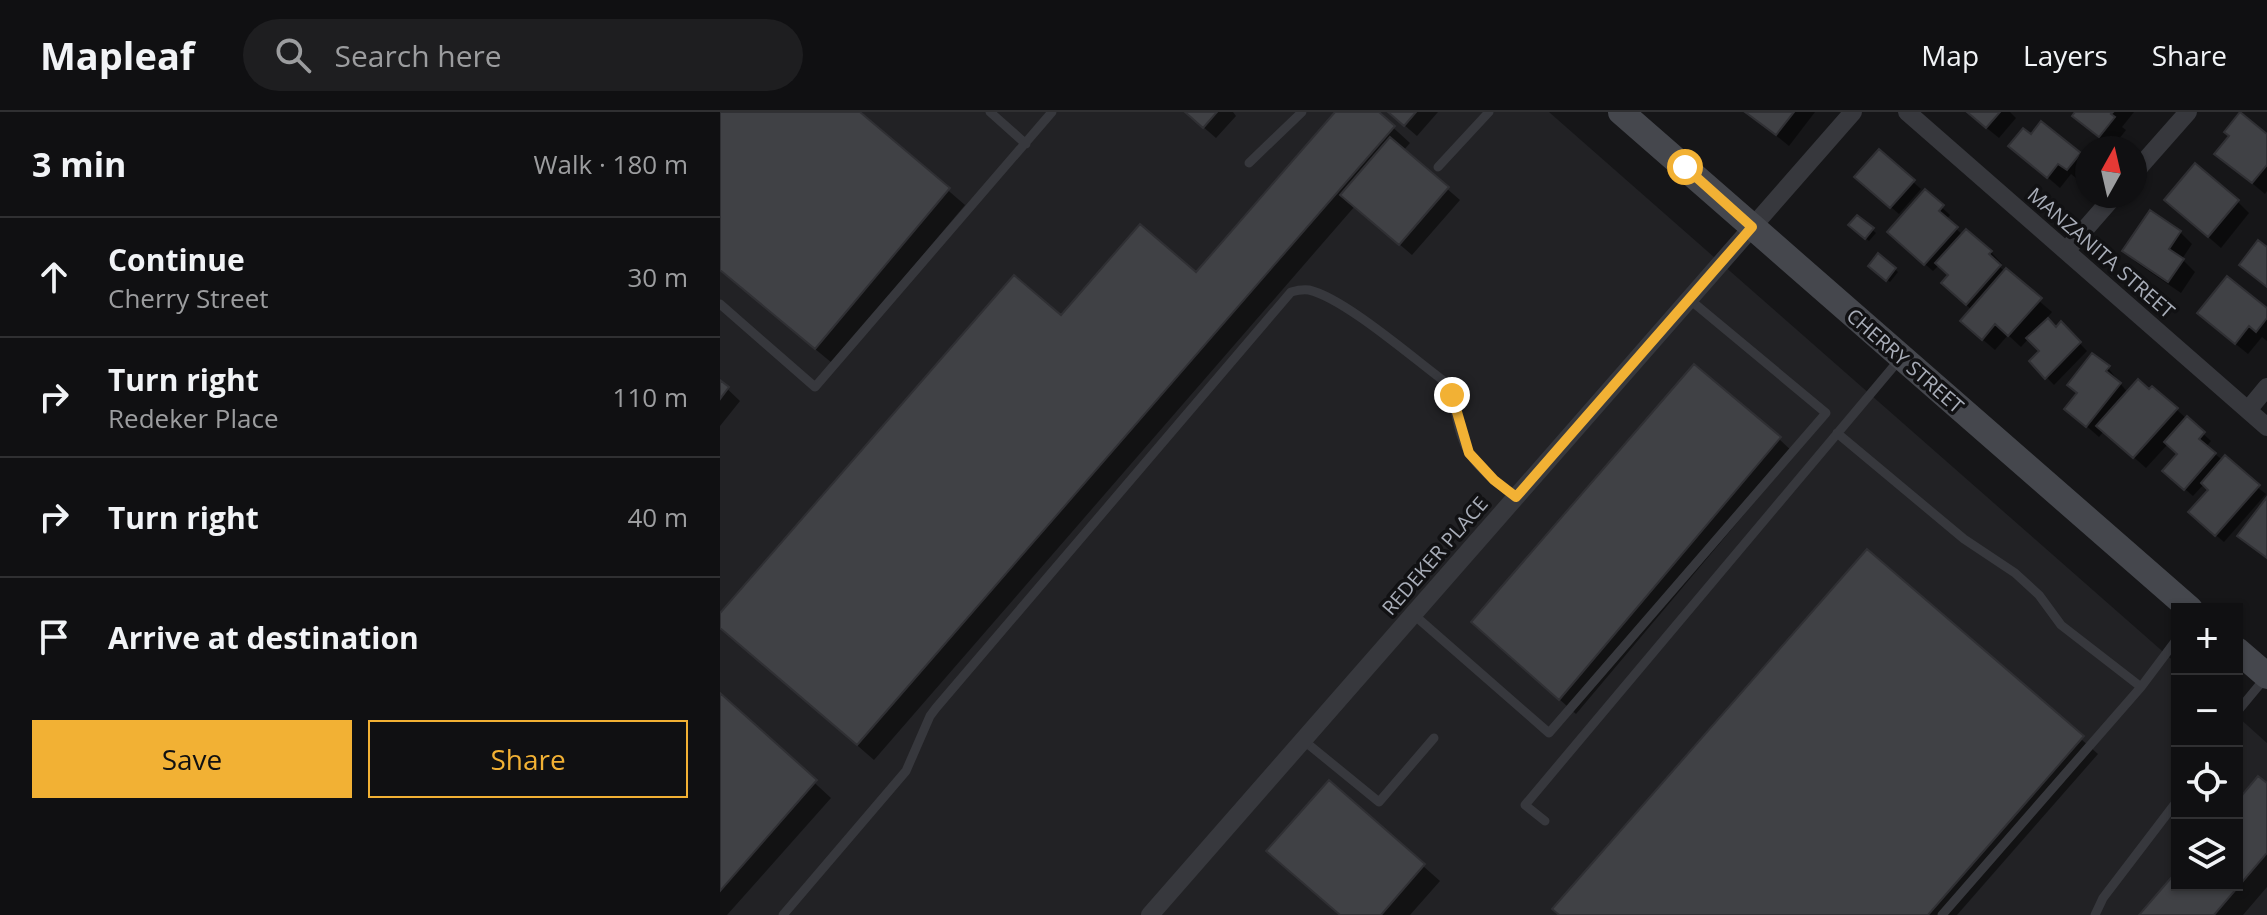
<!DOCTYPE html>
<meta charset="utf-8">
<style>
body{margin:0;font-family:"Open Sans",sans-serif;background:#1e1e20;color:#f1f3f6}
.controls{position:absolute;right:24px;bottom:24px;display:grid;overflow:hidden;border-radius:0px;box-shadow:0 2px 6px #0004}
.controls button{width:72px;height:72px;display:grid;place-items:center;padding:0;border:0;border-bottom:2px solid #303032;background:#101012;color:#f1f3f6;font:40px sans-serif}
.compass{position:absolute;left:1355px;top:24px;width:72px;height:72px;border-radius:50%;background:#101012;box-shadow:0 2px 6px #0004;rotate:8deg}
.stop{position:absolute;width:24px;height:24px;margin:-18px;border:6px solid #f2b134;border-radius:50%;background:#fff}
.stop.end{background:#f2b134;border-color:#fff;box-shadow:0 2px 8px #0008}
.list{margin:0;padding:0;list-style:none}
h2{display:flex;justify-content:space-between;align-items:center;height:104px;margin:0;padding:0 32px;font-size:34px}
h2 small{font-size:26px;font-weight:400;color:#9c9d9f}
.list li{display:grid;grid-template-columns:52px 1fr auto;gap:24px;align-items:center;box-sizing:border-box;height:120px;padding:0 32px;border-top:2px solid #303032}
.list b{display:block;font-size:30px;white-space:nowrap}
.list p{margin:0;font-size:26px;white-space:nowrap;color:#9c9d9f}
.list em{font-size:26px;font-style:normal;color:#9c9d9f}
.actions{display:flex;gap:16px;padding:24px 32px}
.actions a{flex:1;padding:18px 0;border:2px solid #f2b134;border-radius:0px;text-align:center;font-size:28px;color:#f2b134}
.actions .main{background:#f2b134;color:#111}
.icon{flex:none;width:44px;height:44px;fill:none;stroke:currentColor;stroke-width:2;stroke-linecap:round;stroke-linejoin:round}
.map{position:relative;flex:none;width:1547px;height:803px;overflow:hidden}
header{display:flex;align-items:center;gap:48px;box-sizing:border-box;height:112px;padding:0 40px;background:#101012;border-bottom:2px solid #303032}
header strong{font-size:38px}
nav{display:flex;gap:44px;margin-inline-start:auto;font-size:28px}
.search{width:560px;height:72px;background:#1e1e20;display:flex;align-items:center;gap:20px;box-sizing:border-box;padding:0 28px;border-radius:44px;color:#9c9d9f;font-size:30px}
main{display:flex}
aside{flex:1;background:#101012}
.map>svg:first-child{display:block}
.built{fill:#222225}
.shadow{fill:#0007}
.building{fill:#404145;stroke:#303034;stroke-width:2}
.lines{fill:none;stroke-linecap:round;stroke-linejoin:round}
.lane{stroke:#37383d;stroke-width:9}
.street{stroke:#37383d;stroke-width:18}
.secondary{stroke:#45474d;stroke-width:26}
.route{stroke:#f2b134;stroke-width:10}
.labels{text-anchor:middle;stroke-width:7;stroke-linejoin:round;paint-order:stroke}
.street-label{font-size:20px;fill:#a8adb8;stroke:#111113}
</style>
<header>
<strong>Mapleaf</strong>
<div class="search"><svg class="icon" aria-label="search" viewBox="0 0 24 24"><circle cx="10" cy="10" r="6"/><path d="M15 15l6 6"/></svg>Search here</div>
<nav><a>Map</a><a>Layers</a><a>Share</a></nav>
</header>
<main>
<aside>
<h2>3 min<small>Walk · 180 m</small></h2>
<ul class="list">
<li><svg class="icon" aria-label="ahead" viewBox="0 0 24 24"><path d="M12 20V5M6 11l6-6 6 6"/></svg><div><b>Continue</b><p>Cherry Street</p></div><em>30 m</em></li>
<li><svg class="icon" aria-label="right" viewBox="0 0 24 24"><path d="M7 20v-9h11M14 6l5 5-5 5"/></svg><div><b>Turn right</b><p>Redeker Place</p></div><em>110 m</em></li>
<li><svg class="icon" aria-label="right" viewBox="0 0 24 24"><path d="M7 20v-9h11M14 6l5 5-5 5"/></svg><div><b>Turn right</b></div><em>40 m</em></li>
<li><svg class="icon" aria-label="arrive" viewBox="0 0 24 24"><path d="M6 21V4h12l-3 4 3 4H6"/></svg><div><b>Arrive at destination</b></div></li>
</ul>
<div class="actions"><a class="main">Save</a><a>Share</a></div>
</aside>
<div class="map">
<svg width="1547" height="803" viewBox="0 0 1547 803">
<rect width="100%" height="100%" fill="#161618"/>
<path class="built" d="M0,0H829L1457,552V773H1517V604L1547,631V803H0Z"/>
<path class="shadow" d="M0,0H137L245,93L112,251L0,158Z
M466,0H513L516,4L496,26Z
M617,0H656L690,31L683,39L740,88L692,143L635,94L154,648L0,514V504L341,206L476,163Z
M669,0H718L697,24Z
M1027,0H1095L1069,34Z
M1247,0H1290L1296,6L1279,26Z
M1357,0H1414L1402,15L1406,18L1392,36L1355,4Z
M1311,24L1360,42L1367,49V60L1360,69L1351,62L1340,76L1291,34Z
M1547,24V79L1545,82L1497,42Z
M1193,70L1201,77L1179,102L1144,72Z
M1205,80L1230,103L1226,108L1243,123L1246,119L1271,140L1282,152L1280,155L1285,160L1332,200L1326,207L1336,217L1341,212L1367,239L1334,273L1311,249L1321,240L1309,226L1301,235L1288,223L1275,238L1255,221L1252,198L1235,183L1230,164L1219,153L1213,159L1177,128Z
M1446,88L1517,89L1529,101L1501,136Z
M1137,105L1156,121L1149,129L1134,117Z
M1460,120L1472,132L1462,147L1475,160L1461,181L1417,151L1405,139Z
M1154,157H1175L1178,160L1170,170Z
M1547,199V229L1542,225L1528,242L1492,213Z
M1388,256L1408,281L1456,297L1491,329L1486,335L1546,382L1504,430L1478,408L1490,378L1484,372L1473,384L1452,366L1459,342L1448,332L1426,356L1384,319L1379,325L1347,297Z
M0,270L20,289L0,314Z
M1059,327L1075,342L856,602L769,525Z
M1147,439L1378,642L1237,803H841Z
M0,584L111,686L7,803H0Z
M609,671L720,769L690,803H620Z
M1547,674V775L1523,803H1422L1457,762V773H1517V692Z"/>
<path class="building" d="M0,0H140L230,76L95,237L0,158Z
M465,0H497L483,16Z
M615,0H659L675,14L137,633L0,516V501L294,163L341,203L420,112L476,160Z
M668,0H696L684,14Z
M1025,0H1074L1056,23Z
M1247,0H1280L1266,16Z
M1355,0H1393L1391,2L1395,5L1379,25L1352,4Z
M1520,0L1547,22V53L1532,71L1494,42L1509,24L1504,20Z
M1321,9L1361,41L1347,58L1338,52L1327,66L1288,34L1303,16L1311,22Z
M670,25L729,75L679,133L620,83Z
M1159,37L1195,68L1170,96L1134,65Z
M1475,51L1519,88L1488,125L1444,88Z
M1205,77L1224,93L1219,99L1238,115L1204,153L1167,120Z
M1430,98L1461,119L1449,137L1464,147L1448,170L1402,139Z
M1137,103L1154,116L1145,127L1128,113Z
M1246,117L1272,139L1269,142L1281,153L1246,193L1221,171L1228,163L1215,151Z
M1538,128L1547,135V175L1519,153Z
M1158,141L1176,156L1166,169L1148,154Z
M1286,156L1322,186L1288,224L1275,212L1262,228L1240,209Z
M1507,164L1547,196V206L1536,220L1529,214L1515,232L1477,201Z
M1328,206L1336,215L1341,209L1361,230L1325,267L1309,249L1319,239L1306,226Z
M1372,241L1390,254L1386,259L1401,271L1366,315L1344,297L1357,281L1347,273Z
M974,252L1061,325L839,588L751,510Z
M1418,267L1429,277L1432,274L1458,296L1413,346L1376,314Z
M0,268L9,275L0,287Z
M1467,304L1485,320L1479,327L1496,341L1464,378L1442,359L1457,342L1444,330Z
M1505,343L1540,373L1495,424L1468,400L1488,378L1481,371Z
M1547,385V446L1517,424Z
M1147,437L1364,624L1208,803H839L832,797Z
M0,581L97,668L0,779Z
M1538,664L1547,671V741L1494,803H1419L1457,759V773H1517V689Z
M609,668L705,752L661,803H620L546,739Z"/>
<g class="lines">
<path class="lane" d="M270,0L306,32
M529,51L582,0
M718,55L769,0
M0,192L95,275L332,0
M1117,321L1244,427L1295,461L1319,483L1341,513L1421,575L1457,527
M693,502L829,621L1106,301L969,187
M1517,600L1545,566
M583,628L659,690L714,626
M825,709L805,693L1179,248
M63,803L186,659L210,604L216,596L571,180C578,178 583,177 589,178C624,186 693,246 724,269C737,291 736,320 749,341C760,359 780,373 796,385
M1222,803L1421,575
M1375,803L1383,786L1457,689"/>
<path class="street" d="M1187,0L1547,315
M1415,60L1468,0
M1346,139L1394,84
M1528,298L1547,275
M430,803L1133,0"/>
<path class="secondary" d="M901,0L1470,497
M1517,538L1547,564"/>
</g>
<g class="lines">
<path class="route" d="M732,283L749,341L774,368L796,385L1032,115L965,55"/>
</g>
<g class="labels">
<g class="street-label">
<text transform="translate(1381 141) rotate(41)" y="7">MANZANITA STREET</text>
<text transform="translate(1185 249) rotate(41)" y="7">CHERRY STREET</text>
<text transform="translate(715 444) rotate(-49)" y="7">REDEKER PLACE</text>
</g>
</g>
</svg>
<div class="controls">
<button>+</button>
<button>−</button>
<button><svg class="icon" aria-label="locate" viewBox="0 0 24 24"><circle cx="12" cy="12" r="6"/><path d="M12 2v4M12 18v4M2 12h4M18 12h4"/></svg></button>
<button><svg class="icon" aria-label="layers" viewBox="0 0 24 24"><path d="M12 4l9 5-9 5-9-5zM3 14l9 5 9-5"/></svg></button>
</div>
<svg class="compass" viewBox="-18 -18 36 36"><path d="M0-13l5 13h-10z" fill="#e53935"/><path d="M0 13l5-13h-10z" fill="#9c9d9f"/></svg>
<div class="stop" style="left:965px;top:55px"></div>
<div class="stop end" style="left:732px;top:283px"></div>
</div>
</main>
